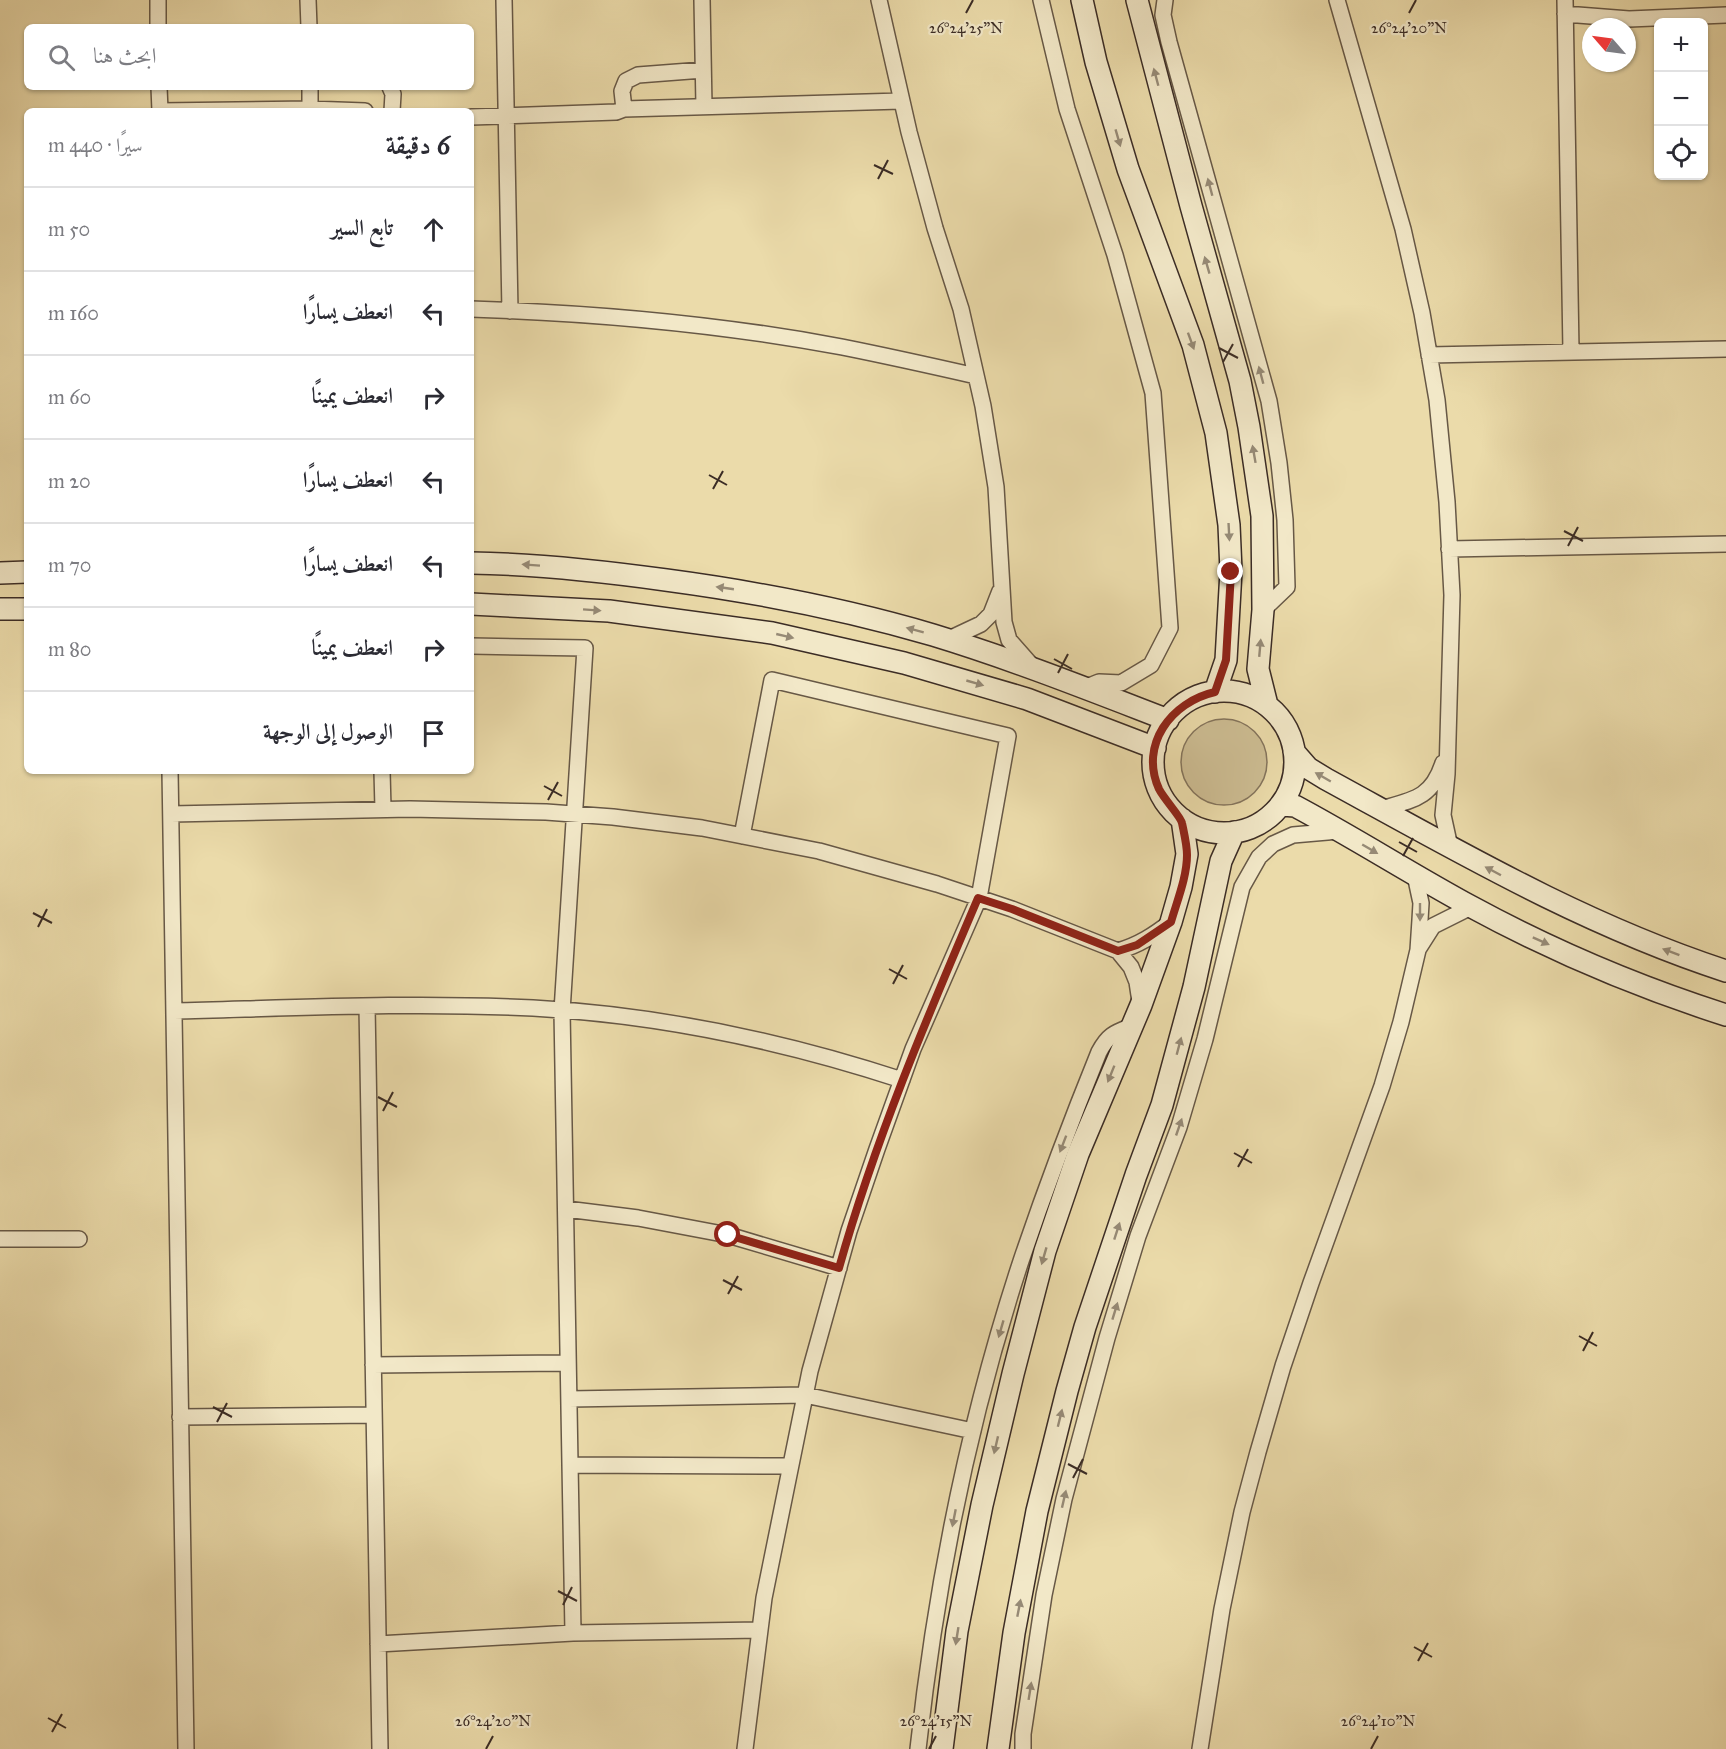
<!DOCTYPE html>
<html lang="ar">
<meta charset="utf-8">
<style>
body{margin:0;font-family:"IM FELL Great Primer",Amiri,serif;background:#f2f2f3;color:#2b2b33;direction:rtl}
.controls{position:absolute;right:18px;top:18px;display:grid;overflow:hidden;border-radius:9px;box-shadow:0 2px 4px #0004}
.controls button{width:54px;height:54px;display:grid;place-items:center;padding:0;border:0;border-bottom:2px solid #e1e1e2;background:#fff;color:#2b2b33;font:30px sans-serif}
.compass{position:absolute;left:1582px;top:18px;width:54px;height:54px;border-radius:50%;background:#fff;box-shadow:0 2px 4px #0004;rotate:298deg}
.stop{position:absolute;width:18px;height:18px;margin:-14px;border:4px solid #8f2418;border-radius:50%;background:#fff}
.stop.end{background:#8f2418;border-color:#fff;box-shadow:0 2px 6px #0008}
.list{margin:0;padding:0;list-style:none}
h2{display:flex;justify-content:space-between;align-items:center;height:78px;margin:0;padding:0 24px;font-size:26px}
h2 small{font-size:20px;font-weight:400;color:#7c7c81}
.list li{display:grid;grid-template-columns:39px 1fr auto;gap:18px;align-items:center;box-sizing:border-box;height:84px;padding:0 24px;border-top:2px solid #e1e1e2}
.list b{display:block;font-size:22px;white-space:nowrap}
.list em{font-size:20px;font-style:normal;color:#7c7c81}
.icon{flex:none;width:33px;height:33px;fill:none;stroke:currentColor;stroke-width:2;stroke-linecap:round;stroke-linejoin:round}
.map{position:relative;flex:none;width:1726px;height:1749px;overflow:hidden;direction:ltr}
.search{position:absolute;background:#fff;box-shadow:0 2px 4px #0004;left:24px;top:24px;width:450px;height:66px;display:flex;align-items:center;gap:15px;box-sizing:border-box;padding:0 21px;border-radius:9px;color:#7c7c81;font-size:22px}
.panel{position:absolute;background:#fff;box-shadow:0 2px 4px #0004;left:24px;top:108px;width:450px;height:666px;border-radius:9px;direction:rtl}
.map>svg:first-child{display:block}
.green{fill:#cdbd93;stroke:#84745c;stroke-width:1.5}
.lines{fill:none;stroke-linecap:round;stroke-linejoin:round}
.street-casing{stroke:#675846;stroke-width:18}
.secondary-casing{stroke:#3b2c25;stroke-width:24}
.street{stroke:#f2e8c8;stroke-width:15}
.secondary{stroke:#f2e8c8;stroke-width:21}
.oneway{fill:#968a76}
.route{stroke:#8f2418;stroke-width:8}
.ticks{fill:none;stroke:#3b2c25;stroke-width:2}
.ticks-label{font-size:15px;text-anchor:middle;fill:#3b2c25;stroke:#f2e8c8;stroke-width:4.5;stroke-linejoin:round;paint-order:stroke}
</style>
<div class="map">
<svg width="1726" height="1749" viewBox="0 0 1726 1749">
<rect width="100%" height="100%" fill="#ebdbaa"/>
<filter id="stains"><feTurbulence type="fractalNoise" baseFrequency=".00333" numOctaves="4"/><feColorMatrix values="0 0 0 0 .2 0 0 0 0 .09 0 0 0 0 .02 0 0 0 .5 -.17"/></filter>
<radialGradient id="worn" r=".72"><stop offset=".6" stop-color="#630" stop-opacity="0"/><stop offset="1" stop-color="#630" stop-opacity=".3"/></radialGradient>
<path class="green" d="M1181 762a43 43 0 1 1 86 0a43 43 0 1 1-86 0Z"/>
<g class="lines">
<g class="street-casing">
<path id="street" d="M158,0V27
M308,0L309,27
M504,0L510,311
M702,0L704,106
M879,0L909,132L935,228L961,309L983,406L996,487L1004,622L1009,640L1032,666
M1041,0L1067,109L1115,255L1153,393L1165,558L1170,628L1151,665L1121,683L1099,682L1084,688
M1165,0L1163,15L1169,42L1269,401L1279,463L1285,520L1287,587L1263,610
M1337,0L1403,229L1422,313L1437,400L1447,502L1452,595L1447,774L1443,815L1450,847
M1565,0L1571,351
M1565,14L1629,19L1726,15
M159,87L160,111
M310,87V109
M390,87L393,94L392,111
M624,109L622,91L626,81L638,75L703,70
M160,111L310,109L365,111
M471,117L616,112L624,109L901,101
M471,309C595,313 720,324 842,347C887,356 932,366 976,376
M1429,355L1726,349
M1449,549L1726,544
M947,640L981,624L991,614L1000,591
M471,646L585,648L562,1011L573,1633
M170,771L186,1749
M382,771L383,809
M1381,809C1413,800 1432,798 1443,763
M171,814L410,809L546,812L613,817L702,828L819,851L937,884L1012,909L1118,951L1131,967L1137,982L1140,1002
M742,836L772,680L1008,736L979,898L913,1049L877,1149L849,1231L810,1371L764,1598L745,1749
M1419,948L1433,926L1471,907
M1118,951C1139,945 1154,935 1171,922
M367,1006L380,1749
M174,1011C293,1008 413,1002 533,1008C659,1015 783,1041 902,1080
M566,1209L638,1218L728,1235L839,1268
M0,1239H79
M373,1365L568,1363
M569,1399L805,1395L973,1431
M180,1417L374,1415
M570,1465L789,1466
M378,1644L573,1633L760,1630
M918,1749C936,1584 969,1419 1021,1261C1045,1190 1071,1121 1099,1052C1108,1035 1114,1033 1132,1026
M1023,1749V1734L1044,1595L1064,1499L1107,1338L1138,1236L1179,1127L1205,1039L1242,887L1259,857L1273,844L1293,835L1339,831
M1200,1749L1222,1609L1242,1512L1258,1452L1283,1366L1311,1283L1382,1086L1401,1022L1418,950L1420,920L1421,903L1415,875"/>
</g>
<g class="secondary-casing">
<path id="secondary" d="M1082,0L1096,62L1128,169L1193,345L1216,433L1229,525L1231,571L1226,660L1215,692
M1137,0L1191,206L1240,381L1249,427L1262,516L1263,610L1258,669L1267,705
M471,563C536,564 601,571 666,580C756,592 845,609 933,635C1012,659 1090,690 1168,720
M0,573L27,572
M471,604L609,611L772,633L904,663L1027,699L1155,748
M0,609H27
M1153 762a71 71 0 1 1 142 0a71 71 0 1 1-142 0Z
M1294,752L1308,768L1326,779C1456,850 1584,925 1726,971
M1281,805L1295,806C1355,838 1411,874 1470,906C1551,950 1638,987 1726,1015
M942,1749L957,1631L982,1505L1013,1374L1045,1251L1078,1154L1141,1005L1171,922L1181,887L1187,854L1182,819
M998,1749L1014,1633L1037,1511L1067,1391L1085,1327L1136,1175L1162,1105L1194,987L1221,861L1234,832"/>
</g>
<use href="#street" class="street"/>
<use href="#secondary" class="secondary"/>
</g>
<defs><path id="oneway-solid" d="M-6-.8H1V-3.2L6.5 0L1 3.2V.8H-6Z" transform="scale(1.5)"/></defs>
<g class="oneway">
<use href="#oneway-solid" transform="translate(1156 77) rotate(-105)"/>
<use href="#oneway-solid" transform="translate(1118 138) rotate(74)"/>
<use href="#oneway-solid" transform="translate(1210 187) rotate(-105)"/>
<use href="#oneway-solid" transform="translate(1207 265) rotate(-106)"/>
<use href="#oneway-solid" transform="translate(1191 341) rotate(70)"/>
<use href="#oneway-solid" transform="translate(1261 375) rotate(-105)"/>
<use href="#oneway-solid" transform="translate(1254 454) rotate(-100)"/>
<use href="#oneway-solid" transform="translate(1229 532) rotate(87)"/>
<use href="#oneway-solid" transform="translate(531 565) rotate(-176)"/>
<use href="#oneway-solid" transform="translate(725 588) rotate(-172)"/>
<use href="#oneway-solid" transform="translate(592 610) rotate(4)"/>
<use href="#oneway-solid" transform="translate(915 630) rotate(-165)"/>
<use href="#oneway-solid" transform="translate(785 636) rotate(13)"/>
<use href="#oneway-solid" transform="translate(1260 648) rotate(-85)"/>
<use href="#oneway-solid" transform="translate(975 683) rotate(16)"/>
<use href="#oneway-solid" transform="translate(1323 777) rotate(-150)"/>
<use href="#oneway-solid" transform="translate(1370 849) rotate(30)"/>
<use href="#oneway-solid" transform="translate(1493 871) rotate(-152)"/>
<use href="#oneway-solid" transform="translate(1420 912) rotate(90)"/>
<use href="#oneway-solid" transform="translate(1541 941) rotate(24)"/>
<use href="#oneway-solid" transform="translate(1671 952) rotate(-159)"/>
<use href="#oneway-solid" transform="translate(1179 1046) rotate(-75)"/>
<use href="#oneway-solid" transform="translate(1111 1074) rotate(112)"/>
<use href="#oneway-solid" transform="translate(1179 1127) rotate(-71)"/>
<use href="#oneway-solid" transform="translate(1063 1144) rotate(111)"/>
<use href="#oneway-solid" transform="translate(1117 1231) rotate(-72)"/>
<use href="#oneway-solid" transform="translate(1044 1256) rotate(106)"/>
<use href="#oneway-solid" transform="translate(1115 1311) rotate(-73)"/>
<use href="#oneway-solid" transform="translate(1001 1329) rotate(106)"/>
<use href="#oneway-solid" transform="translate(1060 1418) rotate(-76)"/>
<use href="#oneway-solid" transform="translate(996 1445) rotate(103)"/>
<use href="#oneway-solid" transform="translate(1064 1499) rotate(-77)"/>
<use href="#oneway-solid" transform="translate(954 1518) rotate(101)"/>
<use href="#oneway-solid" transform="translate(1019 1608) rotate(-79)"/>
<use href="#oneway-solid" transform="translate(957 1636) rotate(99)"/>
<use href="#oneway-solid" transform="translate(1030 1691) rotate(-81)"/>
</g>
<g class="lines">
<path class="route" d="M728,1235L839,1268C875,1140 926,1020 978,898L1012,909L1118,951L1137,945L1171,922C1177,901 1187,877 1187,855C1187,845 1184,833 1182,823C1181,817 1164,799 1159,789C1139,745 1171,702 1215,692L1226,660L1231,572"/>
</g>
<path class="ticks" d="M966,13L973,0M1409,13L1416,0M874,165L893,174M878,179L888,160M1219,348L1238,358M1223,362L1233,344M709,475L727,485M713,489L723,471M1564,531L1583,541M1568,546L1578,527M1054,659L1072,669M1058,673L1068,654M544,786L562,796M548,800L558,782M1399,842L1417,852M1403,856L1413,838M33,913L52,923M38,927L47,909M889,969L907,979M893,984L903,965M378,1097L397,1107M383,1111L393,1092M1234,1153L1252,1163M1238,1167L1248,1149M723,1280L742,1290M728,1294L738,1276M1579,1336L1597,1346M1583,1351L1593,1332M213,1407L232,1417M217,1422L227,1403M1068,1464L1087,1474M1073,1478L1083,1459M558,1591L577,1601M563,1605L572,1587M1414,1647L1432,1657M1418,1661L1428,1643M48,1718L66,1728M52,1732L62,1714M486,1749L493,1736M929,1749L936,1736M1371,1749L1378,1736"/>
<g class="ticks-label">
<text x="1409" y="33">26°24'20"N</text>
<text x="966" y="33">26°24'25"N</text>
<text x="493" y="1726">26°24'20"N</text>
<text x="936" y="1726">26°24'15"N</text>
<text x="1378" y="1726">26°24'10"N</text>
</g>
<rect width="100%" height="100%" filter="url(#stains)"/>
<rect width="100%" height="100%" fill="url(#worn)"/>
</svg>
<div class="controls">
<button>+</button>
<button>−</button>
<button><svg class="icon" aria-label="locate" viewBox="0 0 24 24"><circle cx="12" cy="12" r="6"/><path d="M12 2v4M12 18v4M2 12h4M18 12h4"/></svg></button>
</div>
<svg class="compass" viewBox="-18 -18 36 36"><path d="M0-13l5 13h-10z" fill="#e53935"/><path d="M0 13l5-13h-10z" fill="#7c7c81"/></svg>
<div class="stop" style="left:728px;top:1235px"></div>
<div class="stop end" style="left:1231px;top:572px"></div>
<div class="search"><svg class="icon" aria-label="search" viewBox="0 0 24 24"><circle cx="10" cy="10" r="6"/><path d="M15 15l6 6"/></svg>ابحث هنا</div>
<section class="panel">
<h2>6 دقيقة<small>سيرًا · 440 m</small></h2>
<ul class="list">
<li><svg class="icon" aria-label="ahead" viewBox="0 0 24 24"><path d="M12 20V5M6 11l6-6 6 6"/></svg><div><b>تابع السير</b></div><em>50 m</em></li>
<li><svg class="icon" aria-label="left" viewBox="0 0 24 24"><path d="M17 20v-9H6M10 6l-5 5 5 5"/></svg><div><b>انعطف يسارًا</b></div><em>160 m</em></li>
<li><svg class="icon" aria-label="right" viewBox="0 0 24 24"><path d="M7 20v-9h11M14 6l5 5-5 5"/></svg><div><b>انعطف يمينًا</b></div><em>60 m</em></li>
<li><svg class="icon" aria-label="left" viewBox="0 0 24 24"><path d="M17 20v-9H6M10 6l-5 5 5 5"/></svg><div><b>انعطف يسارًا</b></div><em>20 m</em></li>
<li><svg class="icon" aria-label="left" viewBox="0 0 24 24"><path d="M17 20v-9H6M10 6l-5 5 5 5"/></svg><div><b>انعطف يسارًا</b></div><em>70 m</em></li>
<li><svg class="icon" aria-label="right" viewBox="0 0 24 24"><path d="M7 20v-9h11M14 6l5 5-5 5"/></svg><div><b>انعطف يمينًا</b></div><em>80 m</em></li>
<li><svg class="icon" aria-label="arrive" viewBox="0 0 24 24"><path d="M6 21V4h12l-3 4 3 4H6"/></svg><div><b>الوصول إلى الوجهة</b></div></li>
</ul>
</section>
</div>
